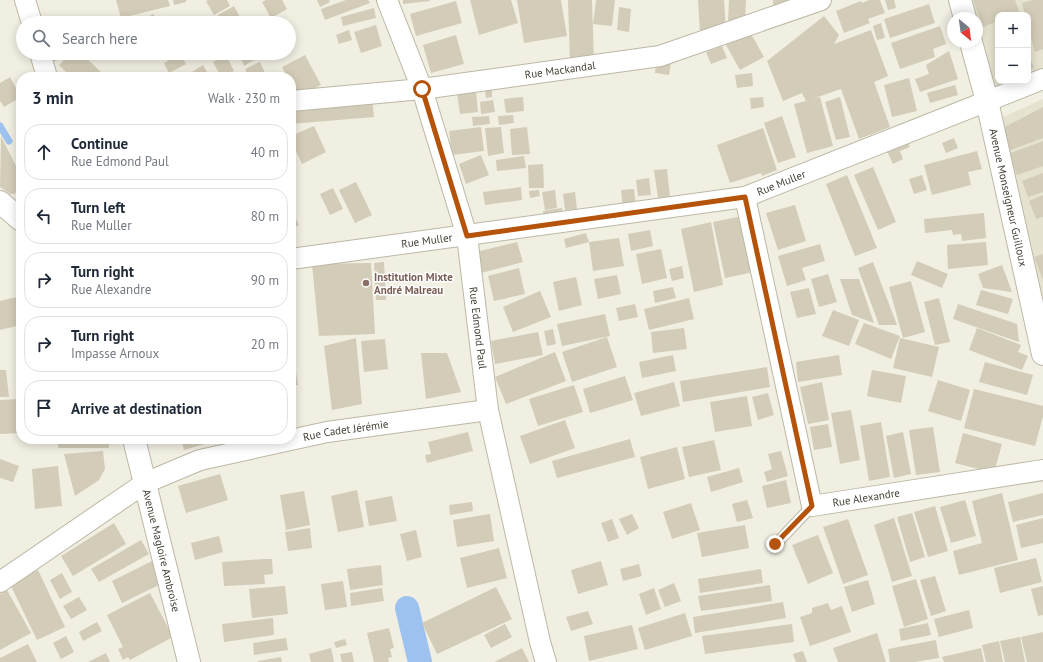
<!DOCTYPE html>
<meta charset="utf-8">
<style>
body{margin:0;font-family:"PT Sans",sans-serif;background:#f2f2f3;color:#1f2937}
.controls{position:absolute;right:12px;top:12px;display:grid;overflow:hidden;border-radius:8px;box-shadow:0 2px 10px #0003}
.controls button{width:36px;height:36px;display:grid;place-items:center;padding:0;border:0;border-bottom:1px solid #e0e1e3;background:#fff;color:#1f2937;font:20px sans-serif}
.compass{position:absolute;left:947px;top:12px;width:36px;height:36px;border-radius:50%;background:#fff;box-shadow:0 2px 10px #0003;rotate:151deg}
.stop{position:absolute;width:12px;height:12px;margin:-9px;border:3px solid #b45309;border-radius:50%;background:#fff}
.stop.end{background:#b45309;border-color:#fff;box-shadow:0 1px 4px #0008}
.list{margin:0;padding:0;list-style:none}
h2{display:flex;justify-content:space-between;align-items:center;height:52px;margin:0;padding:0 16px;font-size:17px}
h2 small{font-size:13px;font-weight:400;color:#747a83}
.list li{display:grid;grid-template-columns:26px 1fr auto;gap:12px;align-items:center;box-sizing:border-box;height:56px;margin:0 8px 8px;padding:0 8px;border:1px solid #e0e1e3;border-radius:16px}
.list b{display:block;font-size:15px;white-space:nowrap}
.list p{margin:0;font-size:13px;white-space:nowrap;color:#747a83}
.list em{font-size:13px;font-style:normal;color:#747a83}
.icon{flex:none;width:22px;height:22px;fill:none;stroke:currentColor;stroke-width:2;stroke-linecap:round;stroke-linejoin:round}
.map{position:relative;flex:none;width:1043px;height:662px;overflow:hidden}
.search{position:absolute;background:#fff;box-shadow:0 2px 10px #0003;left:16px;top:16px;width:280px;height:44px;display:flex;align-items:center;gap:10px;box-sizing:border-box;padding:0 14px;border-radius:22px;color:#747a83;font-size:15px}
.panel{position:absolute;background:#fff;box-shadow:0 2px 10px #0003;left:16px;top:72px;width:280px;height:372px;border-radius:16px}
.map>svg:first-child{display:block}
.residential{fill:#e5e2d0}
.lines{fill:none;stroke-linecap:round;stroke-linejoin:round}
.stream{stroke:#9dc2ef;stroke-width:7}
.canal{stroke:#9dc2ef;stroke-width:24}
.building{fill:#d3ccb8}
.service-casing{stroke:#bcb8a5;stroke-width:12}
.minor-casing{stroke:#bcb8a5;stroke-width:22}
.tertiary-casing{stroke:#bcb8a5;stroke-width:24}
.service{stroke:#fff;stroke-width:10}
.minor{stroke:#fff;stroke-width:20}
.tertiary{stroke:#fff;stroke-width:22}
.route{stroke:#b45309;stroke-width:5}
.education-dot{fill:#8d6e63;stroke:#fff;stroke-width:1.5}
.labels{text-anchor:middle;stroke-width:3;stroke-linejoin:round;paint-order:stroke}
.street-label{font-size:11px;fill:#433f33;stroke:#fff}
.education-label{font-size:11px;font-weight:bold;fill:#785e54;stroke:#fff;text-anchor:start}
</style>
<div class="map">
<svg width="1043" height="662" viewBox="0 0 1043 662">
<rect width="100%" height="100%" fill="#f1efe2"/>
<path class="residential" d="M966,0H1043V72L1028,77V15H998V81H1018L991,91L977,39V18H971Z
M1043,99V313L992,122Z"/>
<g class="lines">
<path class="stream" d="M0,126L9,141"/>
<path class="canal" d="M407,608L420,662"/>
</g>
<path class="building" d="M116,0H168L170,6L121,18Z
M173,0H186V2L174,5Z
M208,0H227L230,6L214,15L206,1Z
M266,0H282L287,9L271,18L262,2Z
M317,0H329L330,2L320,7Z
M346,0H368L370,3L325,20L321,9Z
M403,0H430V1L403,4Z
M470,0H511L518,23L479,35Z
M517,0H561L567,36L524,43Z
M568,0H592L594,62L570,63Z
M596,0H615L612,26L593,24Z
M698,0H724L726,30L700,32Z
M729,0H746L745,21H728Z
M773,0H796V7L773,6Z
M869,0H880L885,13L868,19L870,23L844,33L836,11L861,1L862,3Z
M885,0H894L896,8L888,10Z
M973,0H1015L1020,14L998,15V21L983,27Z
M1033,0H1043V49L1035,52L1028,26V15H1025L1022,3Z
M456,1L462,23L416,36L410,14Z
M929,4L935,23L890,38L884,19Z
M234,6L241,19L235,23H223L218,15Z
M619,7L631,9L629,32L617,30Z
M374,8L376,18L343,26L341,17Z
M153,14L159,23H149L146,18Z
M824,16L839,35L834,44L871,30L888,76L874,82L890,127L859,139L841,89L812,99L820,97L833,146L807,153L794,104L806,101L802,93L783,101L767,61Z
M881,23L885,38L877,40L873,26Z
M376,25L382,46L361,53L354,32Z
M940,26L946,44L933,49L935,57L900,69L891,43Z
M349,30L352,40L339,44L336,35Z
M750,32L764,57L740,70L726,45Z
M456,35L464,64L431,73L423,45Z
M722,46L727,58L711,64L706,52Z
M949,51L958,79L920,92L915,79L929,74L926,65Z
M48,53H81L106,77H71L59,65L70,54L53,62Z
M160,53H174L163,59Z
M239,53H253L256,59L244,66Z
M180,54L186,64L169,73L164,63Z
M1028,54L1034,68L1028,70Z
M226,55L234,71L221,77L213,62Z
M305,55L321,85L297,97L291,85V77H287L282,67Z
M656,61L671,63L669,75L655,73Z
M260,62L267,77H249L245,69Z
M203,65L210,77H184Z
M752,73L753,86L737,88L735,75Z
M10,77L21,97L4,107L0,101V83Z
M909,78L917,111L892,117L884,85Z
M955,85L958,95L930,103L927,93Z
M485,90H492V97L486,98Z
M476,91L478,112L460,114L457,93Z
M372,96L374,117L291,124V104Z
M523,97L524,111L506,113L504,99Z
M763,97L764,107L751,109L750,98Z
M840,97L850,137L836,140L825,102Z
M493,100L495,112L481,114L480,102Z
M1043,107V138L1008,151L1001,129Z
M513,115L514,123L499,125L498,116Z
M489,116L490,124L473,126L472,117Z
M782,116L796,157L778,163L764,123Z
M314,126L326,152L302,164L291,141V136Z
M481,127L484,151L452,155L449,131Z
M501,127L504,153L488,156L485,128Z
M527,127L530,154L512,155L510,129Z
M763,128L777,170L762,176L761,173L730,183L717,145Z
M1,136L20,174L19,190L14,194H10L0,187Z
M905,136L910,147L900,151L903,159L893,164L884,145Z
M954,138L958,148L946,153L942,143Z
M1043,141V166L1017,175L1008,154Z
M977,151L982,169L968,172L971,185L932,195L924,165Z
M481,155L489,175L466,184L459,164Z
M524,156L526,168L497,171L496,160Z
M543,164L544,188H529L528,165Z
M873,167L896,222L878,230L854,175Z
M667,169L670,197L658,198L654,170Z
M1043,173V192L1028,197L1022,181Z
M847,175L877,248L855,256L826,184Z
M922,175L927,190L914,194L909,179Z
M649,178L651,195L638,196L636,180Z
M356,182L372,215L355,223L339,190Z
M521,187L522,200L485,205L483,192Z
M333,188L343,209L330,215L320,194Z
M634,189L636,206L623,208L621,190Z
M539,190L540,196L530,198L529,191Z
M555,190L557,208L545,210L542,192Z
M575,192L577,209L565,210L563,194Z
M1043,195V217L1036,219L1029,201Z
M795,205L806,241L778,250L766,213Z
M562,208L563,218L544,220L543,211Z
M291,209L299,225L291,229Z
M984,213L986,238L962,241L961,234L953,235L952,230L925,233L924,219Z
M742,216L754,272L725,278L713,222Z
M711,222L723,285L694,292L681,229Z
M650,230L653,246L631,251L628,234Z
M586,233L589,242L566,248L564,239Z
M619,238L624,266L593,271L589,242Z
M517,242L523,262L481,273L476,252Z
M986,242L988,265L948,269L947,245Z
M820,244L825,261L802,268L806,280L787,286L778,256Z
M661,249L667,278L642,284L636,254Z
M1043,254V280L1034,257Z
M917,261L948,274L942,288L911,275Z
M384,262L386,300H376L374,263Z
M873,262L897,325H879L858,268Z
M371,263L375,334L319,336L312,264Z
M1002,265L1012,292L983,288L978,274Z
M682,266L684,278L672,281L669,269Z
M519,268L525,294L494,301L488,276Z
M828,274L837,302L819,307L811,279Z
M617,275L621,294L598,299L594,279Z
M576,277L582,305L559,311L553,282Z
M840,279H859L874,323L852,315Z
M911,281L925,332L903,338L889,287Z
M673,287L676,298L655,303L653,291Z
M809,288L816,314L797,318L790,292Z
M981,290L1013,299L1008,314L976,305Z
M540,291L551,317L513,332L503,307Z
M21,296V325L0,330V301Z
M689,298L694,319L649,330L644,309Z
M939,298L950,342L935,345L924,302Z
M635,304L638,317L619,321L616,308Z
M958,304L1017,324L1019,342L953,319Z
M833,310L859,320L849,346L822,336Z
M605,314L610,336L562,346L557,324Z
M864,323L900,336L891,359L855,344Z
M684,328L687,349L653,353L651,332Z
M977,328L1021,345L1018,352L1028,356L1022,370L969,350Z
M553,329L556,344L547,346L544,331Z
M538,332L543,355L495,364L491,341Z
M607,337L617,367L572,382L562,352Z
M356,338L362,404L332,410L324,346Z
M900,338L939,347L932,377L893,368Z
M385,339L388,369L364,372L361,341Z
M555,352L566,381L506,404L495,377Z
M291,353H293L298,385L291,386Z
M421,353H447L461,392L426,399Z
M673,355L676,371L642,378L639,362Z
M839,355L842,375L798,382L796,362Z
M985,362L1033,375L1027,395L979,382Z
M767,367L770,387L683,402L680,381Z
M0,370H6L9,397H0Z
M872,370L906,376L901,403L867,396Z
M625,376L633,400L590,413L583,389Z
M938,380L970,390L961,421L928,411Z
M674,382L680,406L641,416L634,393Z
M822,382L829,420L808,424L800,387Z
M574,385L583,412L538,426L529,399Z
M974,389L1043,406V416L1035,446L964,428Z
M768,393L774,415L758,420L752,397Z
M747,396L752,426L715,432L710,402Z
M21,399V433L0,434V400Z
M851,410L860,460L840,464L831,413Z
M565,420L575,448L530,464L520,436Z
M881,422L890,477L869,481L860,426Z
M828,424L832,447L814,450L810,427Z
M933,427L940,472L916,475L909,430Z
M468,432L473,451L427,463L425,455L431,454L428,442Z
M903,432L911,474L894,478L886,436Z
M963,433L1002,444L994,473L955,463Z
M58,439H109V448H58Z
M181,439H222L184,450Z
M630,439L635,457L557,478L552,461Z
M714,440L721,470L689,477L682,447Z
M677,447L685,479L648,489L640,457Z
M103,451L105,469L99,480L75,496L64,454Z
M781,451L788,476L767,482L764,472L772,469L768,454Z
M0,459L19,466L13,482L0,478Z
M58,466L62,506L35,509L32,469Z
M739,468L743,482L711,492L707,477Z
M220,474L228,500L186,513L178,486Z
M786,480L791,503L767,508L762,486Z
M357,490L364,527L338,532L331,496Z
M304,491L310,525L286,530L280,495Z
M1002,493L1018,560L959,575L953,551L982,543L972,501Z
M1043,493V515L1013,522L1008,502Z
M392,496L397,521L369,526L365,501Z
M747,500L753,518L737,522L732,504Z
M965,500L976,536L951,543L940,507Z
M472,502L473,511L450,515L449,505Z
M691,503L700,530L672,539L663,512Z
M935,506L948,551L928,557L914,512Z
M912,513L925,557L910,562L897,517Z
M490,514L494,541L457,547L453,520Z
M632,514L639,528L627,535L619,519Z
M894,518L912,576L892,582L874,525Z
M1043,518V543L1021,548L1016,525Z
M612,519L619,538L608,542L601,523Z
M848,519L868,575L843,584L823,527Z
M114,523L126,544L73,576L61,556Z
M745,525L749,548L702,557L697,533Z
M310,528L312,548L288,551L285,532Z
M416,530L422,557L407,561L400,534Z
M818,535L833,573L808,584L792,545Z
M219,536L223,552L195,560L191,543Z
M141,540L149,554L99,582L91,569Z
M499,548L507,578L467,588L460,558Z
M1036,558L1042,582L1000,593L994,568Z
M263,559H272L273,574L264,575L265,584L224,586L222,562Z
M152,561L163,583L122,603L112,581Z
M601,561L608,585L578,594L571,570Z
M639,564L642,576L623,581L620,569Z
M381,565L383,585L350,590L347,569Z
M761,569L763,583L700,593L698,579Z
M38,570L65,627L37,640L10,584Z
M62,573L72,592L60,599L50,580Z
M935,576L946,611L931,616L920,580Z
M916,579L928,619L904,627L892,586Z
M868,580L875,604L852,612L844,587Z
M343,581L347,607L325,610L321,584Z
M674,583L681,601L665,607L658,590Z
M770,585L772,601L701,611L698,596Z
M285,586L288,614L252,618L249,589Z
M1043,586V615L1038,616L1031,589Z
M496,587L512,619L437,654L422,623Z
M382,588L384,601L351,606L350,593Z
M654,588L661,609L646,615L639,594Z
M7,590L31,633L0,650V594Z
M150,593L173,637L130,660L128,657L123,660L118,649L123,647L107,615Z
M79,597L87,610L71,619L63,606Z
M783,602L786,618L695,633L693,617Z
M828,603L831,610L842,606L851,632L810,646L800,617L812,613V608Z
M969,610L973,628L939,637L934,619Z
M588,611L593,624L571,631L566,617Z
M685,613L692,636L645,650L638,628Z
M273,618L274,635L224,642L222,624Z
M97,622L102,631L83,641L79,632Z
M928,623L931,635L901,641L899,629Z
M505,624L512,637L491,648L484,635Z
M792,624L794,642L705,654L702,636Z
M632,625L638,649L589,661L584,636Z
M389,628L394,648L390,649L392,657L388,658L389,662H374L367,633Z
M1043,632V662H1027L1021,637Z
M877,633L886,662H838L833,648Z
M66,636L74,652L61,659L53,643Z
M1020,637L1025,662H1005L1000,641Z
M286,638L288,650L254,655L253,643Z
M345,639L347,645L336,648L334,642Z
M936,640L939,658L915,662H890L888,649Z
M999,641L1003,662H986L982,645Z
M28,644L37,662H0V658Z
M331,648L334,662H311L309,654Z
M522,648L529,662H494Z
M981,648L984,662H944L942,657Z
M803,651L807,662H796L793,654Z
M352,652L354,662H342L340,654Z
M106,653L110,662H88Z
M281,657L282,662H258V661Z"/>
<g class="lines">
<g class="service-casing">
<path id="service" d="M775,545L812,506"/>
</g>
<g class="minor-casing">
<g id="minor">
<path d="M25,0L32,23"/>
<path id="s1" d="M387,0L422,89L467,236L488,410L540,642L546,662"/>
<path d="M40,53L47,77"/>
<path id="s2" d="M291,101L422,89L660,56L821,0"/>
<path id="s3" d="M745,197L812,506L1043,470"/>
<path id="s4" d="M291,259L745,197L1043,79"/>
<path id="s5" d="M0,582L145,483L200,460L327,432L488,410"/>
</g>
</g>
<g class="tertiary-casing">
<g id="tertiary">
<path d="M960,0L965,18"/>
<path id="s6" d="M971,42L987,101L1043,354"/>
<path d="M0,202L21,220"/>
<path id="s7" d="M134,439L189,662"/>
</g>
</g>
<use href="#service" class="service"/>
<use href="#minor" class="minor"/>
<use href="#tertiary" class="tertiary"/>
</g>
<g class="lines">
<path class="route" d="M422,89L467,236L745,197L812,506L775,544"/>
</g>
<circle class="education-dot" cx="366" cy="283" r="4"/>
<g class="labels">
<g class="street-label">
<text dy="4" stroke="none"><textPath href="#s2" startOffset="271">Rue Mackandal</textPath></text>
<text dy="4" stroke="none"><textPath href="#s4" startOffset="497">Rue Muller</textPath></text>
<text dy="4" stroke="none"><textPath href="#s6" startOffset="160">Avenue Monseigneur Guilloux</textPath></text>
<text dy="4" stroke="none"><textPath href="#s4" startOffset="137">Rue Muller</textPath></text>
<text dy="4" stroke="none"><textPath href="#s1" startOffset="342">Rue Edmond Paul</textPath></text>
<text dy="4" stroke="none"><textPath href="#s5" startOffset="384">Rue Cadet Jérémie</textPath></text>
<text dy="4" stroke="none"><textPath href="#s3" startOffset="371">Rue Alexandre</textPath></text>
<text dy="4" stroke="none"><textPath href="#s7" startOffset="115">Avenue Magloire Ambroise</textPath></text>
</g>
<g class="education-label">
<text x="374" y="281">Institution Mixte<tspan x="374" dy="13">André Malreau</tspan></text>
</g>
</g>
</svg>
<div class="controls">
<button>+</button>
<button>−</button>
</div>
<svg class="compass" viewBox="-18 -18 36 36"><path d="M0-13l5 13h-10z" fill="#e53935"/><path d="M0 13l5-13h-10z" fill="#747a83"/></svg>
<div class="stop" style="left:422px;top:89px"></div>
<div class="stop end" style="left:775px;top:544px"></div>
<div class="search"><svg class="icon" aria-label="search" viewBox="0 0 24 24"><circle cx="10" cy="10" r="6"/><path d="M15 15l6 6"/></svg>Search here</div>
<section class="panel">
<h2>3 min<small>Walk · 230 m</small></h2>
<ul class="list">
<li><svg class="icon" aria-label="ahead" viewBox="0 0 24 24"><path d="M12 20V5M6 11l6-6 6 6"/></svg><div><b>Continue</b><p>Rue Edmond Paul</p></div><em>40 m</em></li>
<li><svg class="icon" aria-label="left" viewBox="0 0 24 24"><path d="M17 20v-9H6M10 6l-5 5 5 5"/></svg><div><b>Turn left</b><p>Rue Muller</p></div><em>80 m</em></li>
<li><svg class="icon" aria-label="right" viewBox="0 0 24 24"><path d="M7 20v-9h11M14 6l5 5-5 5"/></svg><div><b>Turn right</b><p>Rue Alexandre</p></div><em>90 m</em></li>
<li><svg class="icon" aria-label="right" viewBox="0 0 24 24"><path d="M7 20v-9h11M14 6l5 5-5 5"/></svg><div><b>Turn right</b><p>Impasse Arnoux</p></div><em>20 m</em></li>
<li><svg class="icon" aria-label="arrive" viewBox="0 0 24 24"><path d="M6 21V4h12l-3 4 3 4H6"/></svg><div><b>Arrive at destination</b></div></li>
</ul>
</section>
</div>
